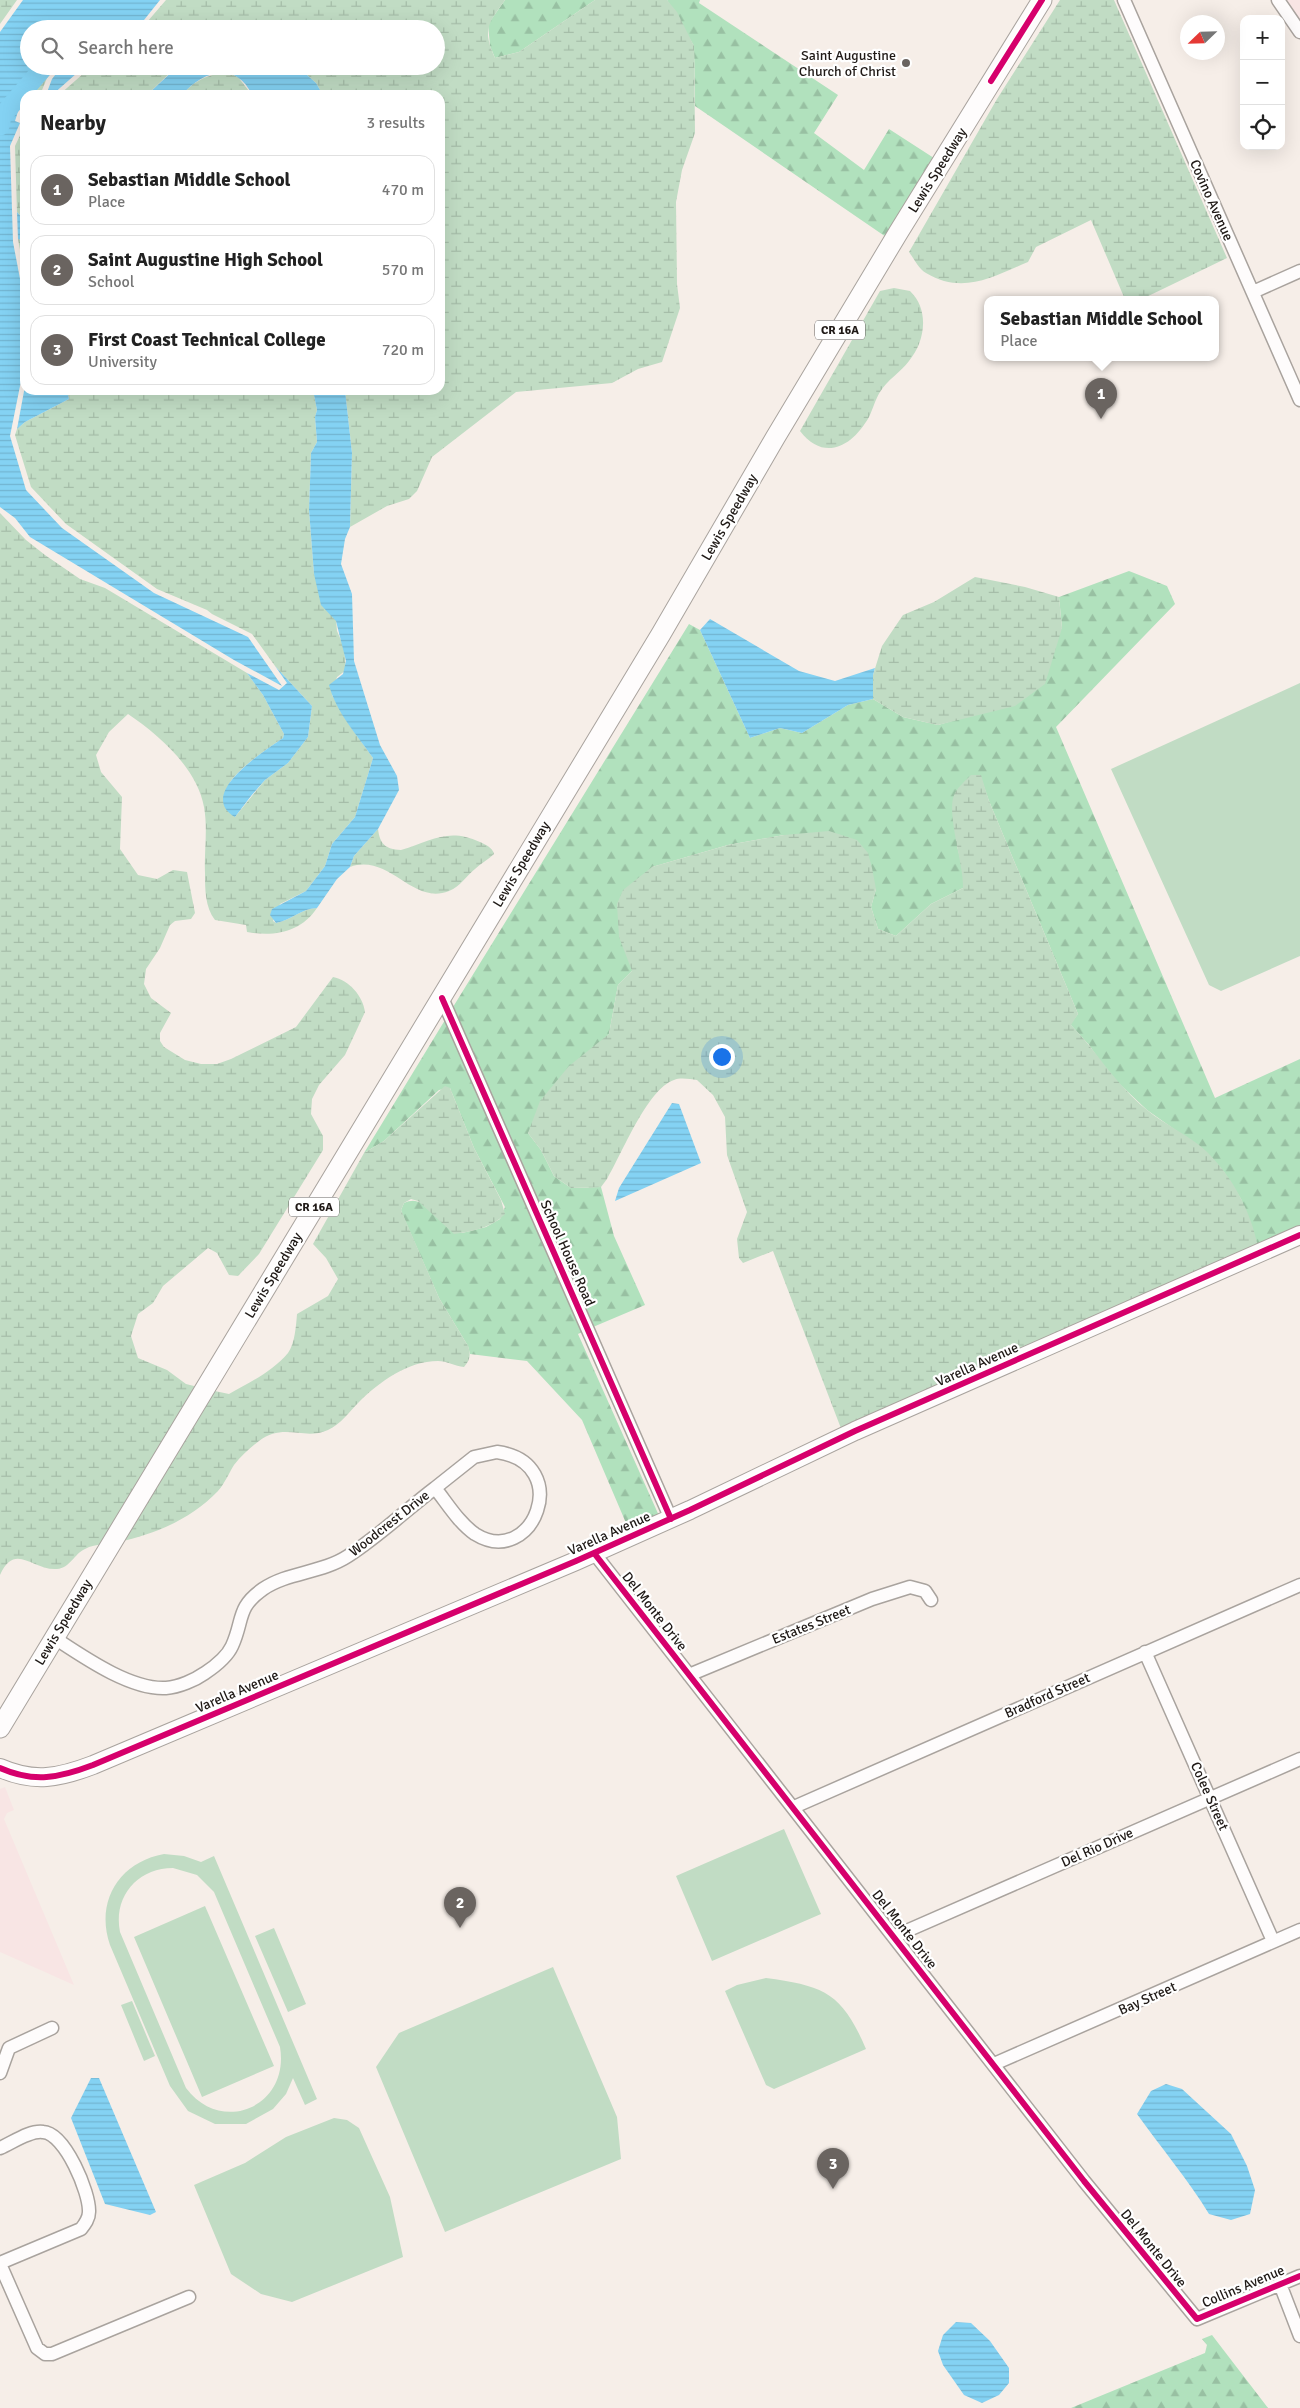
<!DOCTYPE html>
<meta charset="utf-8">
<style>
body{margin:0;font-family:Signika,sans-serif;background:#f2f2f2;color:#222}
.controls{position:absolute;right:15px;top:15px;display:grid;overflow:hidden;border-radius:10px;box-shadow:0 5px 20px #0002}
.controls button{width:45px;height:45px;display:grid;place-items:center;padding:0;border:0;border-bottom:1px solid #e0e0e0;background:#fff;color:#222;font:25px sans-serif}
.compass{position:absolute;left:1180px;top:15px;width:45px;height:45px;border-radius:50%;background:#fff;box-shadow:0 5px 20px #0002;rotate:247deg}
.you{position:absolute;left:721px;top:1056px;width:18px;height:18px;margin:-12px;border:4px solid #fff;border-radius:50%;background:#1a73e8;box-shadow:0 0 0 8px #1a73e833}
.badge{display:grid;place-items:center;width:32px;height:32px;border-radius:50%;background:#6a6460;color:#fff;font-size:16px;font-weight:700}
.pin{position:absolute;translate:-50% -41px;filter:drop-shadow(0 1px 2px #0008)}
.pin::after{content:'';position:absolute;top:26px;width:18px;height:15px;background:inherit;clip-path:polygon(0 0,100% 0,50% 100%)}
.popup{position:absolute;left:984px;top:296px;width:235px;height:65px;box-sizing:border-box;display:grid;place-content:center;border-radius:10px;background:#fff;filter:drop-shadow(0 1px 4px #0005);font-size:16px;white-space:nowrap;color:#767676}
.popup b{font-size:19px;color:#222}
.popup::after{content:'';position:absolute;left:50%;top:100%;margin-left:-10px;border:10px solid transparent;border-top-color:#fff}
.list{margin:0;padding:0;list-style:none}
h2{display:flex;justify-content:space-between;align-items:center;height:65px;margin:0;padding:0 20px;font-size:21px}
h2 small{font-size:16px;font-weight:400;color:#767676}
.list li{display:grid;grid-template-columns:32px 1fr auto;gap:15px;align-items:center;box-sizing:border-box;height:70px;margin:0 10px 10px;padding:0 10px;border:1px solid #e0e0e0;border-radius:15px}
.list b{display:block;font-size:19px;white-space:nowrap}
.list p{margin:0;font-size:16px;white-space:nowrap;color:#767676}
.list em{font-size:16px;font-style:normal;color:#767676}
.icon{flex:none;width:28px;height:28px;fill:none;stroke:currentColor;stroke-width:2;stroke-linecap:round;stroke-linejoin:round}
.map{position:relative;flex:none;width:1300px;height:2408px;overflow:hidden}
.search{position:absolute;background:#fff;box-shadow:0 5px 20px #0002;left:20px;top:20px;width:425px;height:55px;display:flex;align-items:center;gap:12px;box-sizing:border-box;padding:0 18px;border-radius:28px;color:#767676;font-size:19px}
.panel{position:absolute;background:#fff;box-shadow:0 5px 20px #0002;left:20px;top:90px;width:425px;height:305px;border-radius:15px}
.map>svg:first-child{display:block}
.commercial{fill:#f8e5e4}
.forest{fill:url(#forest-firs)}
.wetland{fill:url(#wetland-marsh)}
.green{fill:#c1dcc4;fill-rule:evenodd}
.water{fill:url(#water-rules)}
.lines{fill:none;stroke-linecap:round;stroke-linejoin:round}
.river{stroke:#84d2f3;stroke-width:19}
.street-casing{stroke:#a9a39e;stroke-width:15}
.secondary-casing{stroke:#a9a39e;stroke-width:20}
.primary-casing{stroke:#a9a39e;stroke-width:21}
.street{stroke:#fefcfc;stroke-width:12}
.secondary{stroke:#fefcfc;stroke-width:18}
.primary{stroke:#fefcfc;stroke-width:19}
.cycleway-casing{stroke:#fff;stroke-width:9}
.cycleway{stroke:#d6006c;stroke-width:6}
.poi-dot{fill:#6a6460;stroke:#fff;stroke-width:2}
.labels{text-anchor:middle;stroke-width:4.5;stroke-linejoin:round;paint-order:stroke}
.shield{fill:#fff;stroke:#625e5c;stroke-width:1}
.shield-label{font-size:12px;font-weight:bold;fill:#1f1916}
.poi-label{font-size:14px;fill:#1f1916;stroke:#fff;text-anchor:end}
.street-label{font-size:14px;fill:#1f1916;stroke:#fff}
</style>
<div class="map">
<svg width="1300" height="2408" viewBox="0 0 1300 2408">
<defs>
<pattern id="forest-firs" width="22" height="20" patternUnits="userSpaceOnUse" patternTransform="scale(1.25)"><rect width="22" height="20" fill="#b1e1bd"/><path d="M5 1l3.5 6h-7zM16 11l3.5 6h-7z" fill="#98c0a2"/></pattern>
<pattern id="wetland-marsh" width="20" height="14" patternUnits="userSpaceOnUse" patternTransform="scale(1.25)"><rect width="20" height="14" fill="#c1dcc4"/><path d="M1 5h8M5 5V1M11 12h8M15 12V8" fill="none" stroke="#a5bca8"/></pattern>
<pattern id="water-rules" width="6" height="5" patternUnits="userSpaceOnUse" patternTransform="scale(1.25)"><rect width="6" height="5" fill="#84d2f3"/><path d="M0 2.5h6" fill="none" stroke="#72b4d0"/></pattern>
</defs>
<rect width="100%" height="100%" fill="#f6eee8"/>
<path class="commercial" d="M1286,0H1300V21Z
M5,1787L14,1810L7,1813L4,1819L74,1985L0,1952V1789Z"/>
<path class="forest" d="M505,0H595L519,52L495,58L490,46L488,24Z
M667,0H700L699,3L838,95L814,133L864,170L889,129L937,160L889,239L695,106L694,46Z
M1129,571L1167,586L1175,604L1056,727L1215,1098L1300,1059V1229L1258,1247L1241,1199L1224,1172L1205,1151L1147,1110L1110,1075L1089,1045L1070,1024L1078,1014L989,801L980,775L957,846L964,873L963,888L931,904L896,936L878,929L871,907L876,889L784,835L728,845L652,867L632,971L618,985L609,1034L528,1133L541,1150L554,1176L571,1188L601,1187L614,1236L645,1305L593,1327L453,1007L689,624L700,630L750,738L780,728L802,733L848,705L873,699L903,717L938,725L973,715L1062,628L1059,597Z
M445,1020L582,1332L578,1334L660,1518L629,1530L582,1420L527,1361L470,1354L468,1346L439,1298L404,1218L401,1210L404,1203C422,1194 430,1213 444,1223C449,1227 456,1230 462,1233L486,1227L500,1219L505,1207L474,1148L450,1088L439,1090L384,1141L364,1153Z
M1212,2335L1268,2408H1071L1205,2353L1207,2345L1202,2339Z"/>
<path class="wetland" d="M0,0H17L0,24Z
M166,0H505C488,24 482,29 495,58L519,52L595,0H667L677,12L694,46L695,133L682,170L676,202L677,284L680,308L662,362L638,369L612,383L516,392L432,457L417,491L409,499L387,506L350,527L352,453L345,390H440V95H323L316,83L297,66H436V29H141Z
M1060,0H1114L1227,258L1140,300L1124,297L1091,220L1036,247L1028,262C992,277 963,295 926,273C919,269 914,259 909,252L997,99Z
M46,66H56L47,78L40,95H29Z
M92,66H177L147,95H59Z
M227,72L238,77L252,95H182C195,80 207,75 227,72Z
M25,107V221L17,212L15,146L25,125L21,119Z
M18,239L25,242V276Z
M894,288L910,291C930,310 925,342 909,361C901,372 887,380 880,392C875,400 873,409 869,417C852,447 824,462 800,431L880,291Z
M67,390H313L317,410L315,417L317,442L311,453L309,510L314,574L336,620L337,631L344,647L346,670L337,677L332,695L350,726L373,758L355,817L332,844L325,866L306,891L280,904L273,921L276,923C292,920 300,909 317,908C301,932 275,937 247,932L246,925L215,920C205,907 205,889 205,873C204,851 208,829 204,807C197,768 159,735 128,714L109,732L96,755L101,772L122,797L120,849L138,875L157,879L173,870L187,872L195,913L191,919L175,921L170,925L160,948L146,969L144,984L151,998L171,1013L160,1033V1041L164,1047L185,1060L201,1064H217L231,1059L296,1027L333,977C349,980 363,996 365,1012L345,1055L319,1085L312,1099L311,1114L323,1136V1150L259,1254L238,1276L229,1275L217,1253L208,1248L163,1286L153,1303L138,1314L131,1336L138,1358L167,1370L186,1384L198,1387L104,1544C97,1545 90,1546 85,1549C74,1554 70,1568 57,1569C33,1571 15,1541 0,1575V513L26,540L45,555L80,579L105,588L247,673L263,695L284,734L283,738C270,747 232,772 228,787C226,795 233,809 235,817L265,780L288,763L308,737L312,706L275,666L252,634L212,614L207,610L157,589L66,524L31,487L15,435L17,429L25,422L69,399Z
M975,577L1025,587L1059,597L1062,628L1045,684L1015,706L938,725L903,717L873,699V675L882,646L903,615L934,602Z
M971,775H981L989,801L1078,1014L1071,1025C1098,1053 1116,1085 1147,1110C1165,1125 1189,1135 1206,1151C1233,1177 1251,1212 1258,1247L842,1431L773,1251L743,1263L739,1258L737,1239L747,1212L727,1155L725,1117L713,1095L697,1080C690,1079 680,1077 674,1080C647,1089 622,1154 607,1179L601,1187L571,1188L554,1176L541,1150L528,1133L540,1101L569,1066L609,1034L618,985L632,971L619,937L617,904L623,890L652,867L728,845L784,835L829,831L857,840L868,853L872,868L876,889L871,907L878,929L896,936L931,904L963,888C964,864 945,811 955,793C958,787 966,780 971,775Z
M378,829C380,844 385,849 401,850C431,841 448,827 480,842C486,845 492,847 494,854C488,860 481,863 475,869C466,876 461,886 449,891C412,906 390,853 350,867L354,856Z
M445,1086L450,1088L474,1148L501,1200L505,1214C493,1227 471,1232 454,1234L418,1201L411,1199L404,1203L401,1210L439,1298L468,1346C471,1355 470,1360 464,1367C455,1366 447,1361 438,1361C408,1361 379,1382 359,1402C349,1412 341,1424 328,1430C304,1441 284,1422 259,1441C250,1448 241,1456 234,1465C229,1473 225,1483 218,1491C191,1519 156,1534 118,1542L210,1390L229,1394C249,1383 273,1371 288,1353C295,1343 296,1326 297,1314L328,1296L338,1279L326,1258L313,1244L364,1153L384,1141Z"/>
<path class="green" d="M1300,683V956L1221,991L1209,985L1111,769Z
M784,1829L821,1914L712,1961L676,1876Z
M164,1854L184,1856L201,1862L214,1856L317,2099L305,2105L293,2078L286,2094L273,2109L246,2124H215L188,2111L170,2086L110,1945C95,1902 119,1862 164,1854ZM173,1868L197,1875L214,1892L280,2047C290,2106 222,2136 186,2088L120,1932C113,1897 137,1868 173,1868Z
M205,1906L274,2066L202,2097L134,1937Z
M274,1928L306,2004L288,2012L255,1936Z
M553,1967L617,2117L621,2159L445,2232L376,2067L399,2033Z
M766,1978C825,1986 842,1993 866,2049L774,2089L766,2085L725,1991L737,1985Z
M132,2001L155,2056L144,2061L121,2005Z
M334,2118L347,2120L359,2128L390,2197L403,2257L292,2302L261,2294L231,2274L194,2185L245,2163L286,2137Z"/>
<path class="water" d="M23,0H160L144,20L134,29H29V66H40L23,96L15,121L20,123L10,146L13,242L25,305V361L10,436L26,490L62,528L154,593L248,637L282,686L234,660L30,537L15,518L0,507V32Z
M62,66H85L52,95H46L52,79Z
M178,66H297L316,83L323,95H252C236,60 202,71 182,95H147Z
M17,212L25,221V242L18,239Z
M25,386V390H67L69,399L25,422L17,429Z
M313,390H345L352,453L350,527L345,539L341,564L352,594L354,661L380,745L397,776L399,790L378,829L354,856L350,867L337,879L317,908C300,909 292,920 276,923L270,915L272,909L306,891L325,866L332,844L355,817L373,758C357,735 336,712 329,685L343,674L346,661L336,621L321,605L314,574L309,510L311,453L317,442L315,417L317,410Z
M710,619L799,671L835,681L875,668L873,675V699L848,705L802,733L780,728L750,738L700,630Z
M275,666L312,706L308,737L288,763L265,780L251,796L235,817C196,794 263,752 283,738L284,734L263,695L247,673L279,690L287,683Z
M672,1103L679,1104L701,1163L615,1201L619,1188Z
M91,2078H99L156,2212L150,2215L105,2204L71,2118Z
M1166,2084L1182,2089L1231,2134L1247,2166L1255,2190L1250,2214L1231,2220L1209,2214C1188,2179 1161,2148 1137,2114L1151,2091Z
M956,2322L971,2323L990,2341L1009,2368V2383L999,2395L982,2403L964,2395L943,2365L938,2351L943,2335Z"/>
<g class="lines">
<path class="river" d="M0,126L2,116L45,66"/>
<g class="street-casing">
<path id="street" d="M1124,0L1300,400
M1278,0L1300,32
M1253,292L1300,271
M442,998L671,1519
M497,1452C575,1463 533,1570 475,1534C459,1523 447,1503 435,1488L474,1457Z
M594,1553L1084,2181L1197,2319L1300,2276
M53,1637C82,1656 130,1690 166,1688C179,1687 195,1680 205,1673C214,1667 227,1657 232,1646C244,1620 236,1608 263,1589C288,1572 322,1573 348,1556C379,1536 406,1510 435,1488
M1145,1652L1273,1941
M689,1675L872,1599L910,1587L925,1591L931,1600
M794,1807L1300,1585
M895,1936L1300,1759
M994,2064L1300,1930
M0,2073L9,2048L52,2028
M0,2148C12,2143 30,2130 43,2132C65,2133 90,2193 89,2212C89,2219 85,2224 81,2229L0,2263
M0,2264L37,2348L45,2354H52L189,2297
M1280,2284L1300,2336"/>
</g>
<g class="secondary-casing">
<path id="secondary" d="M0,1768C34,1783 59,1778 93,1765L576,1561L690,1510L855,1431L1300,1235"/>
</g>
<g class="primary-casing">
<path id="primary" d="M0,1728L661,634L775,438L898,233L1042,0"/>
</g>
<use href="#street" class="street"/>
<use href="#secondary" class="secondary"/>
<use href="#primary" class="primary"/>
<g class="cycleway-casing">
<path id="cycleway" d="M991,81L1042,0
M442,998L671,1519
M594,1553L1084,2181L1197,2319L1300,2276
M0,1768C34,1783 59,1778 93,1765L576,1561L690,1510L855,1431L1300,1235"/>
</g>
<use href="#cycleway" class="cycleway"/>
</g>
<circle class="poi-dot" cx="906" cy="63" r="5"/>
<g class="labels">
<g class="shield">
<rect x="815" y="320.5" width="50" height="19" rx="4"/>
<rect x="289" y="1197.5" width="50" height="19" rx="4"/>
</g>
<g class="shield-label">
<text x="840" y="334">CR 16A</text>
<text x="314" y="1211">CR 16A</text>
</g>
<g class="poi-label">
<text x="896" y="60">Saint Augustine<tspan x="896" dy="16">Church of Christ</tspan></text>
</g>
<g class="street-label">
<text transform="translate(937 170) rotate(-58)" y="5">Lewis Speedway</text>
<text transform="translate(1212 200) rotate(66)" y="5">Covino Avenue</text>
<text transform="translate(729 517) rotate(-60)" y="5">Lewis Speedway</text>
<text transform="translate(521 864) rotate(-59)" y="5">Lewis Speedway</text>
<text transform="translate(568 1253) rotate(66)" y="5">School House Road</text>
<text transform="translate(273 1275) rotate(-59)" y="5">Lewis Speedway</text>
<text transform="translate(977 1364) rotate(-24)" y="5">Varella Avenue</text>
<text transform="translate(389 1523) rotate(-38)" y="5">Woodcrest Drive</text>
<text transform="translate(609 1533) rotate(-24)" y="5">Varella Avenue</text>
<text transform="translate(655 1611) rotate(52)" y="5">Del Monte Drive</text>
<text transform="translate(63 1622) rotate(-59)" y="5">Lewis Speedway</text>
<text transform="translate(811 1624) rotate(-22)" y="5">Estates Street</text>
<text transform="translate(237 1691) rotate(-23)" y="5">Varella Avenue</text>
<text transform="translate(1047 1695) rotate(-24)" y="5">Bradford Street</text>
<text transform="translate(1210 1796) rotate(66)" y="5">Colee Street</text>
<text transform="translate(1097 1847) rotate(-24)" y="5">Del Rio Drive</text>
<text transform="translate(905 1929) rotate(52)" y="5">Del Monte Drive</text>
<text transform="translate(1147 1998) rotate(-24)" y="5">Bay Street</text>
<text transform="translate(1154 2248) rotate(51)" y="5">Del Monte Drive</text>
<text transform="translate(1243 2286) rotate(-23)" y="5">Collins Avenue</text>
</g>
</g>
</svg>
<div class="controls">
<button>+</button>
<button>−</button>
<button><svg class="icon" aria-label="locate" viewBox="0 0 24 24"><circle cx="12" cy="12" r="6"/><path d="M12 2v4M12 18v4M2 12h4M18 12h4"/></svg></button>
</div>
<svg class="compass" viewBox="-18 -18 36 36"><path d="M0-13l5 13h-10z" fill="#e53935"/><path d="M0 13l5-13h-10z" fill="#767676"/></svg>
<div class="you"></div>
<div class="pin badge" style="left:1101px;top:419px">1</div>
<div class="popup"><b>Sebastian Middle School</b>Place</div>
<div class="pin badge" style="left:460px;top:1928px">2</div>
<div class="pin badge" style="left:833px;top:2189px">3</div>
<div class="search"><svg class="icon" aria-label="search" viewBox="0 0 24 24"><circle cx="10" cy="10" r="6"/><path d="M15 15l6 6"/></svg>Search here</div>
<section class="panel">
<h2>Nearby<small>3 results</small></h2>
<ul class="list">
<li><span class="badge">1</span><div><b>Sebastian Middle School</b><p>Place</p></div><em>470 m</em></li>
<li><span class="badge">2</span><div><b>Saint Augustine High School</b><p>School</p></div><em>570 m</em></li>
<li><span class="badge">3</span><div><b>First Coast Technical College</b><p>University</p></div><em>720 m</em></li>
</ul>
</section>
</div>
